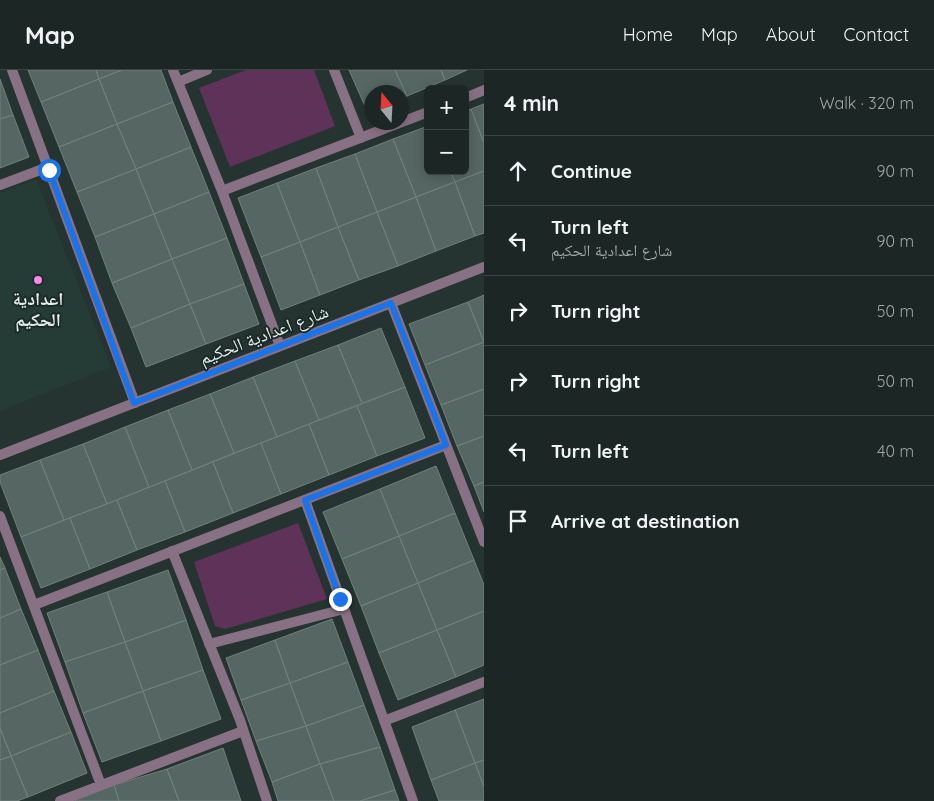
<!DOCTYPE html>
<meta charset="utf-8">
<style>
body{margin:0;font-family:Quicksand,"Noto Naskh Arabic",sans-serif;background:#293332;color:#f1f3f6}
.controls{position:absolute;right:15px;top:15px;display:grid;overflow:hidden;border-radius:8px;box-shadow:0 2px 12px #0003}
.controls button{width:45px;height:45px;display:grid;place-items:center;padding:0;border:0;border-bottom:1px solid #3a4442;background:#1c2725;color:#f1f3f6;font:25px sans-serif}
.compass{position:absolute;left:364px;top:15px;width:45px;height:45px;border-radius:50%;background:#1c2725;box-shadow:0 2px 12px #0003;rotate:342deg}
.stop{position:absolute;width:15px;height:15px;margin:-11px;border:4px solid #1a73e8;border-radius:50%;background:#fff}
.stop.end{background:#1a73e8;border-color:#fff;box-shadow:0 1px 5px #0008}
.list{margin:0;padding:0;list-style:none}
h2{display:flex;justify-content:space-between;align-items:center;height:65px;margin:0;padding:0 20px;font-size:21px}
h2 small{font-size:16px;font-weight:400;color:#a0a5a7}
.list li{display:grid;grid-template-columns:32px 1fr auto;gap:15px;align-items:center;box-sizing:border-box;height:70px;padding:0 20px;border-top:1px solid #3a4442}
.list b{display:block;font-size:19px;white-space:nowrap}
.list p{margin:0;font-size:16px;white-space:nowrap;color:#a0a5a7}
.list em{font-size:16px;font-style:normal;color:#a0a5a7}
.icon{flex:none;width:28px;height:28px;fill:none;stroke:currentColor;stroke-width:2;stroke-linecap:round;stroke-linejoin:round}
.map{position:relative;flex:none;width:484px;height:731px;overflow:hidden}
header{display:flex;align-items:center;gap:30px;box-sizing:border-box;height:70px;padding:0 25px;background:#1c2725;border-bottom:1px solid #3a4442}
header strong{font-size:24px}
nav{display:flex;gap:28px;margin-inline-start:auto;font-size:18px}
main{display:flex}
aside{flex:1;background:#1c2725}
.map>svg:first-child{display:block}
.built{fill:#253c36}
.green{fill:#5f3259}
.building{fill:#566662;stroke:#70817c}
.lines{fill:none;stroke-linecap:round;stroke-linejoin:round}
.street{stroke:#887184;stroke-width:10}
.route{stroke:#1a73e8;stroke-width:6}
.poi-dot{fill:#f888ea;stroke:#1c2a27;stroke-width:2}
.labels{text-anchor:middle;stroke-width:4;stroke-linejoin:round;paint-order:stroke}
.poi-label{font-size:18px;font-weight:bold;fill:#e2ebe8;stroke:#1c2a27}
.street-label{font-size:18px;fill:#e2ebe8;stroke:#1c2a27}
</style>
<header>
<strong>Map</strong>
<nav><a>Home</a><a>Map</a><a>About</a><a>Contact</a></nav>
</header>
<main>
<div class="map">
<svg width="484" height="731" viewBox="0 0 484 731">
<rect width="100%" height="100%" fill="#263431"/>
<path class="built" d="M36,109L111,297L0,341V123Z"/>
<path class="green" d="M246,0H314L335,56L230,97L199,18Z
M298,453L327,529L225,559L215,556L194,492Z"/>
<path class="building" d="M28,0H96L99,9L41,32Z
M96,0H122L99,9Z
M122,0H161L173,32L117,54L99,9Z
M349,0H395L407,26L402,29V22H372V42L368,43Z
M395,0H441L445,10L407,26Z
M441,0H467L445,10Z
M0,9L13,45L0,49Z
M99,9L117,54L59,77L41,32Z
M173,32L191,77L136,99L117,54Z
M484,34V73L471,39Z
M471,39L484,73V101L455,112L450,101H465V41Z
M13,45L29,87L0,98V49Z
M117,54L136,99L77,122L59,77Z
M428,56V101H450L455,112L416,127L393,69Z
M393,69L416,127L377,142L355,84Z
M191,77L209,122L154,144L136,99Z
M355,84L377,142L338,157L316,98Z
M316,98L338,157L300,172L277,113Z
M136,99L154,144L95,167L77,122Z
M484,101V163L475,166L455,112Z
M455,112L475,166L436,181L416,127Z
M277,113L300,172L261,187L238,128Z
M209,122L227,168L172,189L154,144Z
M416,127L436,181L398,196L377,142Z
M377,142L398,196L359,210L338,157Z
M154,144L172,189L112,213L95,167Z
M338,157L359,210L320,225L300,172Z
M227,168L244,214L190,234L172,189Z
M300,172L320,225L281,240L261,187Z
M172,189L190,234L131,258L112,213Z
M244,214L259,254L206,274L190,234Z
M484,225V272L468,232Z
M468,232L484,272L425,295L409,254Z
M190,234L206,274L146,297L131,258Z
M381,258L405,317L362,333L338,275Z
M484,272V319L441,335L425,295Z
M338,275L362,333L319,350L295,291Z
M295,291L319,350L277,367L253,307Z
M253,307L277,367L234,383L210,324Z
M405,317L425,368L377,386L357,336Z
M484,319V366L457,376L441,335Z
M210,324L234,383L192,400L168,340Z
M357,336L377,386L329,405L309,354Z
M168,340L192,400L149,417L125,357Z
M309,354L329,405L281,424L261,373Z
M125,357L149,417L107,434L83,374Z
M484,366V412L474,416L457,376Z
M261,373L281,424L233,443L213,392Z
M83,374L107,434L64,450L40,390Z
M40,390L64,450L21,467L0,412V405Z
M213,392L233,443L185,462L165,411Z
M436,396L455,443L399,466L380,419Z
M165,411L185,462L137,480L117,430Z
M484,412V442L474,416Z
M380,419L399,466L342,489L323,442Z
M117,430L137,480L90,499L70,448Z
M455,443L474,490L418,513L399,466Z
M70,448L90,499L41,518L21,467Z
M399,466L418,513L361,536L342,489Z
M0,487L5,498L0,500Z
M474,490L484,515V541L437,560L418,513Z
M5,498L21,539L0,548V500Z
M168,500L186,550L125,572L107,522Z
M418,513L437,560L379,583L361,536Z
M107,522L125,572L65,592L47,543Z
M21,539L38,580L0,595V548Z
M484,541V595L456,607L437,560Z
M332,549L348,592L290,613L275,570Z
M186,550L203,600L143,621L125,572Z
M437,560L456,607L398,630L379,583Z
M275,570L290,613L241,630L226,588Z
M125,572L143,621L83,643L65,592Z
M38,580L54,621L0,643V595Z
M348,592L364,635L306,656L290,613Z
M203,600L221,649L161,671L143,621Z
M290,613L306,656L256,671L241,630Z
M54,621L71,662L11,686L0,658V643Z
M143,621L161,671L102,692L83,643Z
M484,629V690L475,693L455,640Z
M364,635L380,677L320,694L306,656Z
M455,640L475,693L431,710L412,657Z
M306,656L320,694L272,712L256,671Z
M0,658L11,686L0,690Z
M71,662L87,703L28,727L11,686Z
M380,677L395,720L360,731H334L320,694Z
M223,678L241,731H179L167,699Z
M11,686L28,727L17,731H0V690Z
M484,690V717L475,693Z
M475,693L484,717V731H439L431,710Z
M320,694L334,731H278L272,712Z
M167,699L179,731H119L114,715Z
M114,715L119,731H75V730Z
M395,720L399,731H360Z"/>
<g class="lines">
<path class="street" d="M12,0L135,333
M173,0L222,121L280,276
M334,0L361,68
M178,12L207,0
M465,28L484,20
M0,115L48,97
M222,121L428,42
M391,233L484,472
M0,385L484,197
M305,430L413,731
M0,446L101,715
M172,481L240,650L267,731
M34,535L446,375
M209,574L344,539
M384,651L484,612
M60,731L243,661"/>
</g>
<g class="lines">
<path class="route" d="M49,100L134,333L391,233L446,375L305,430L340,529"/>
</g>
<circle class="poi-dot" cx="38" cy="210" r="5"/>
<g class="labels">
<g class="poi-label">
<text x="38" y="235">اعدادية<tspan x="38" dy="21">الحكيم</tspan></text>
</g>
<g class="street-label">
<text transform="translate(264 265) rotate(-21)" y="6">شارع اعدادية الحكيم</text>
</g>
</g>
</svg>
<div class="controls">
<button>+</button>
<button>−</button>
</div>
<svg class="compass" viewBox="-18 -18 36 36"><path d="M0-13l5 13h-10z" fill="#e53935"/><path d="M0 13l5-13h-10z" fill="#a0a5a7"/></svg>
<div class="stop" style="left:49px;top:100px"></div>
<div class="stop end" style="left:340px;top:529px"></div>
</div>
<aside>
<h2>4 min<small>Walk · 320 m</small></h2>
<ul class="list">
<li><svg class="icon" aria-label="ahead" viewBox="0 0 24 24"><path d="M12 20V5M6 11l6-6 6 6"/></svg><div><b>Continue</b></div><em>90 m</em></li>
<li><svg class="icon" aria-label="left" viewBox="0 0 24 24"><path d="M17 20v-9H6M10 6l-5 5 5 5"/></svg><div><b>Turn left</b><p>شارع اعدادية الحكيم</p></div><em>90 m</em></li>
<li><svg class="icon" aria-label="right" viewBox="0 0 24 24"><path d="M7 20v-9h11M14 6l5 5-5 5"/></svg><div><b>Turn right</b></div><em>50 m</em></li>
<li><svg class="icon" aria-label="right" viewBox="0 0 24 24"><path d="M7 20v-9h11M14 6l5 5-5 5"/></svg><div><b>Turn right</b></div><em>50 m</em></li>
<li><svg class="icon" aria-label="left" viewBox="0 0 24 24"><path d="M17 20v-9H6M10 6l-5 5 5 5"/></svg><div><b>Turn left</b></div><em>40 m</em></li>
<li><svg class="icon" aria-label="arrive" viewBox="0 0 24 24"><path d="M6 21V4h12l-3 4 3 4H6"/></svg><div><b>Arrive at destination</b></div></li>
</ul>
</aside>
</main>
